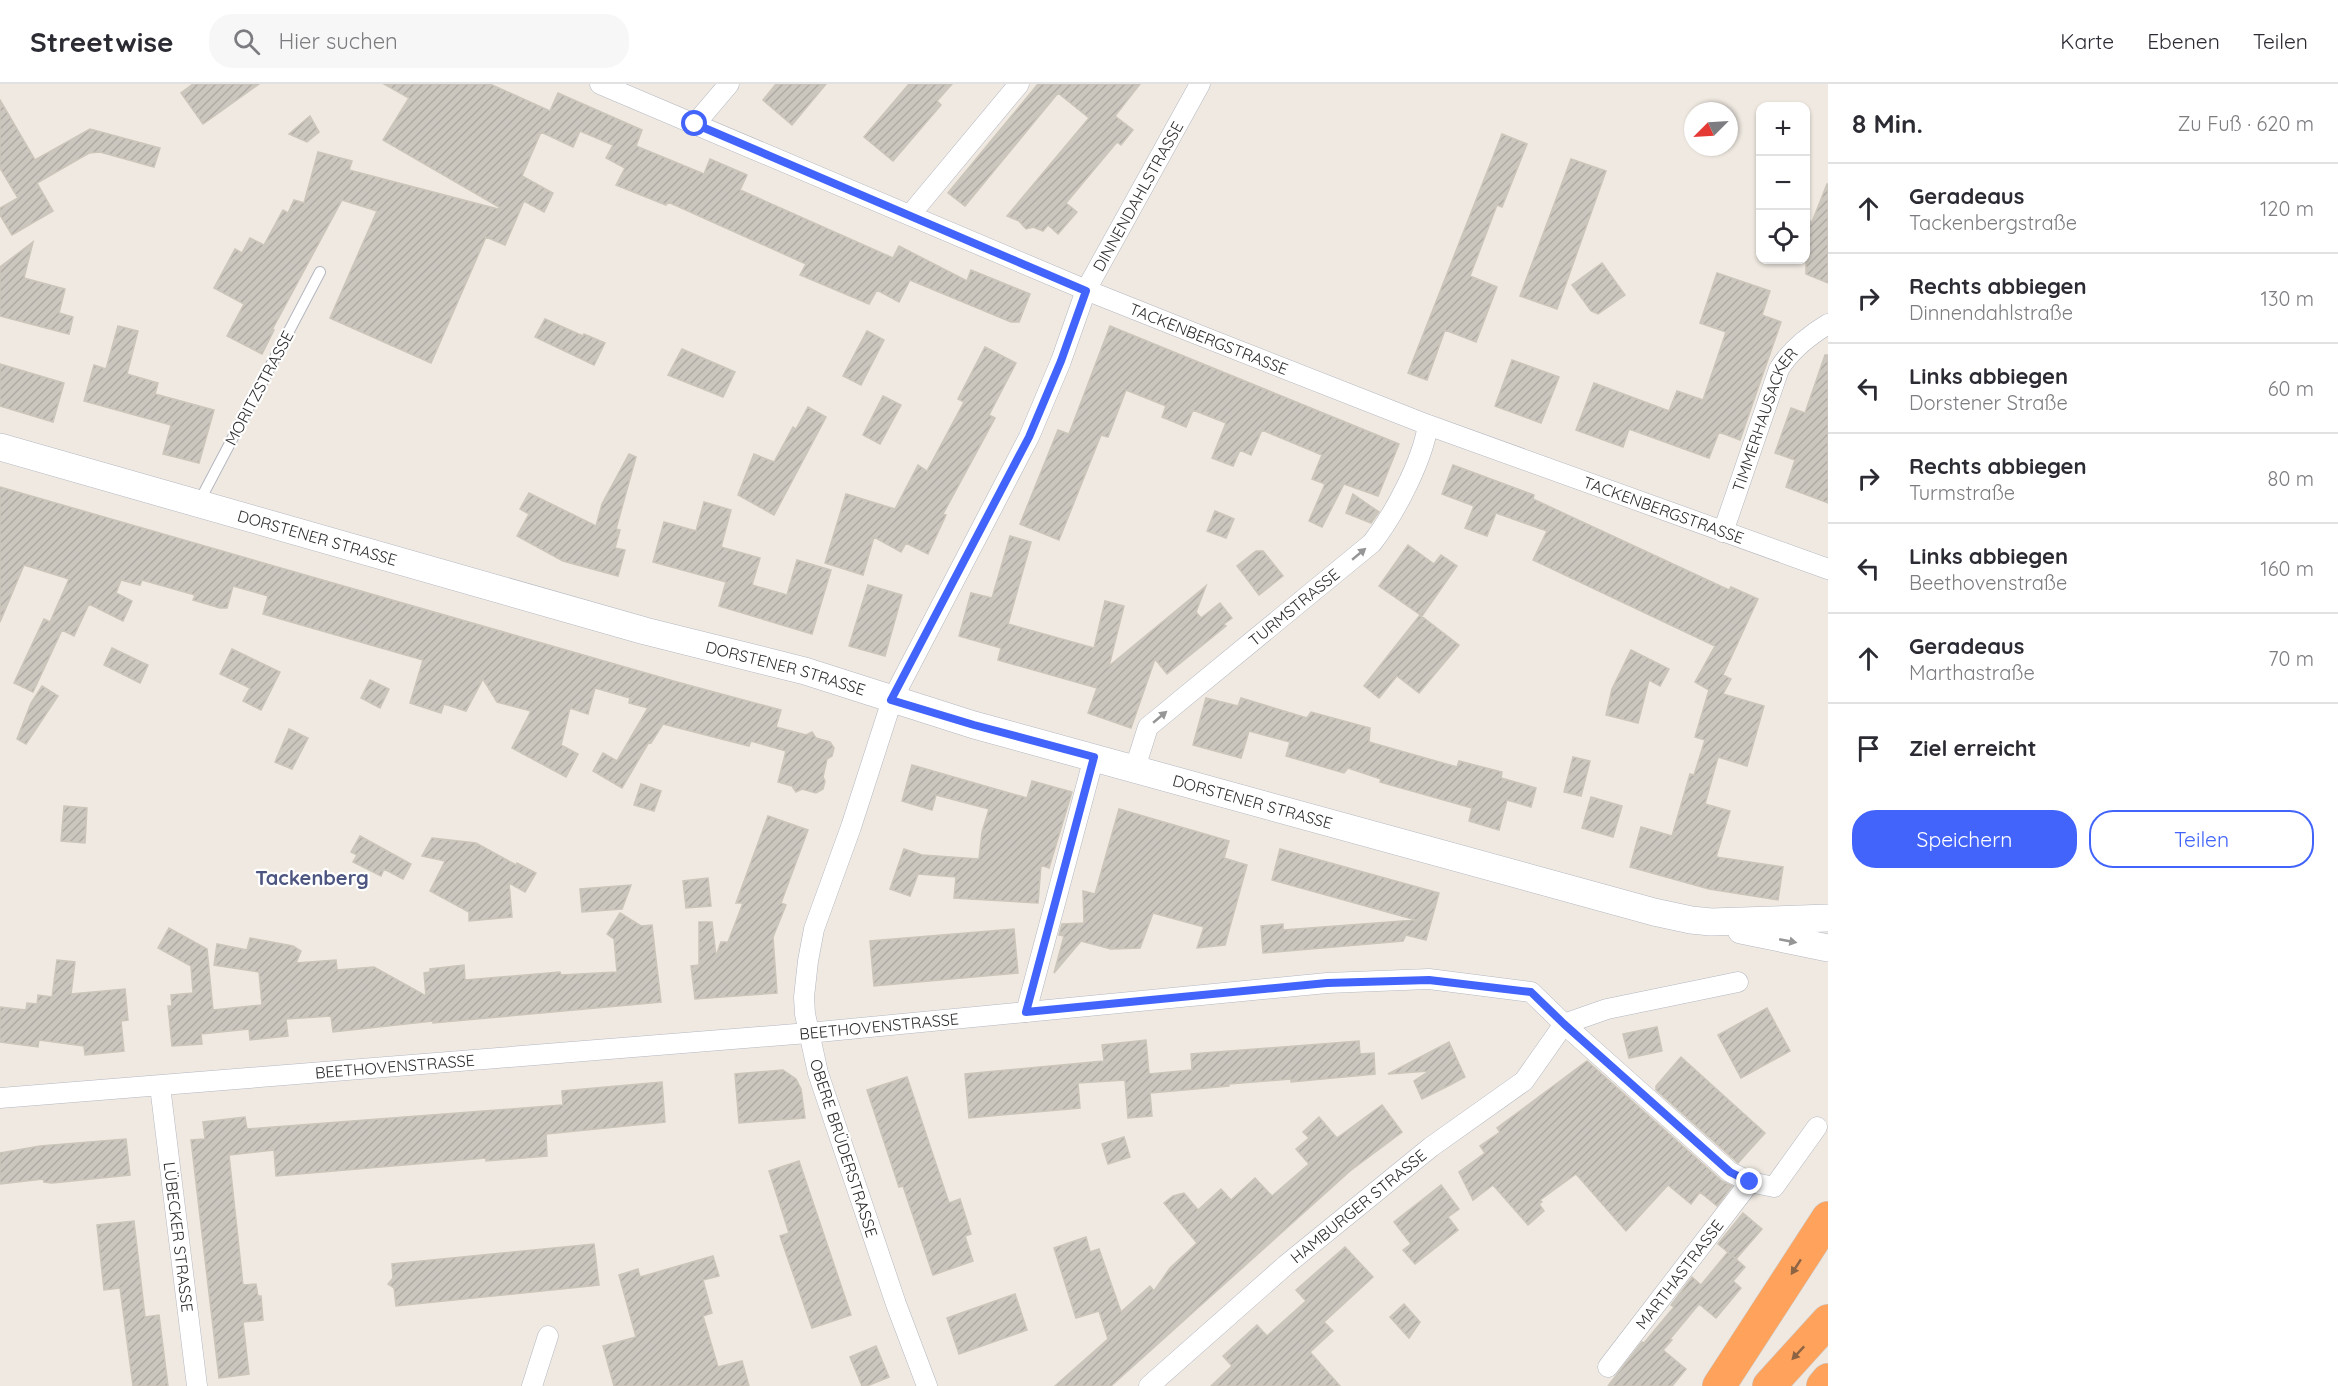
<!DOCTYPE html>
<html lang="de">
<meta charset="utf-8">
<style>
body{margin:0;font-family:Quicksand,sans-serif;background:#f7f7f7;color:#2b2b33}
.controls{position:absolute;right:18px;top:18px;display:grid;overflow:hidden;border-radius:12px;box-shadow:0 2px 4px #0004}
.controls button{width:54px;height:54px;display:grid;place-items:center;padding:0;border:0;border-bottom:2px solid #e1e1e2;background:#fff;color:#2b2b33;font:30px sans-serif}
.compass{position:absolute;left:1684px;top:18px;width:54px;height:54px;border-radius:50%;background:#fff;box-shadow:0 2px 4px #0004;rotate:246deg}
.stop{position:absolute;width:18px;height:18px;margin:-14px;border:4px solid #4264fb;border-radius:50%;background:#fff}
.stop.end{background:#4264fb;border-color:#fff;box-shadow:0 2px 6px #0008}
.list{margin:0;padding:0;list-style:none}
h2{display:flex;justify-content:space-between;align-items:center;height:78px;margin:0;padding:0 24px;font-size:26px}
h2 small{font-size:20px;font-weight:400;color:#7c7c81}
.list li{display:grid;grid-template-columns:39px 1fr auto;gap:18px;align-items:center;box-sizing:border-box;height:90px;padding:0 24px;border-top:2px solid #e1e1e2}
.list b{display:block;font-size:22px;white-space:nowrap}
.list p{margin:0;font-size:20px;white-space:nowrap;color:#7c7c81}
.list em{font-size:20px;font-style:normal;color:#7c7c81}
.actions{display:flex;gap:12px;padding:18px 24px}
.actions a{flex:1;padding:14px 0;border:2px solid #4264fb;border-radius:24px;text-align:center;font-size:21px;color:#4264fb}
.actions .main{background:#4264fb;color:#fff}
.icon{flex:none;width:33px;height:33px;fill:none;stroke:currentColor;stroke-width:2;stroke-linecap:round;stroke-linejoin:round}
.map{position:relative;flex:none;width:1828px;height:1302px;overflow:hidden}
header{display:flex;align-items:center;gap:36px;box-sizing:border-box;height:84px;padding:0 30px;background:#fff;border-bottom:2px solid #e1e1e2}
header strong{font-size:28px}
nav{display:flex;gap:33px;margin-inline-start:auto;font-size:21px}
.search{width:420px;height:54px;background:#f7f7f7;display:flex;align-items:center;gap:15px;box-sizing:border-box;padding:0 21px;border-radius:24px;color:#7c7c81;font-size:22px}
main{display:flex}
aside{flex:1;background:#fff}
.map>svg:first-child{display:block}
.building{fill:url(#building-hatch);stroke:#cbc5ba;stroke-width:1.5}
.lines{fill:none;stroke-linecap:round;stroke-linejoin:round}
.service-casing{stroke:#b4b7c1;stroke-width:12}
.minor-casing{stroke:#b4b7c1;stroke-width:21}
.secondary-casing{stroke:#b4b7c1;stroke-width:28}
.motorway-casing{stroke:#c9c9c9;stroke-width:34}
.service{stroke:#fff;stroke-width:10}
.minor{stroke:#fff;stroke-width:20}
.secondary{stroke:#fff;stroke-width:27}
.motorway{stroke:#ffa35c;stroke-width:33}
.oneway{fill:#969696}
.oneway2{fill:#8c6343}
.route{stroke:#4264fb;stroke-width:8}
.labels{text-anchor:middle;stroke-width:4.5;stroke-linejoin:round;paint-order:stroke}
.street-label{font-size:16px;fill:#2e2e2e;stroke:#fff}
.quarter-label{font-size:20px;font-weight:bold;fill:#4d5680;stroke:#fff}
</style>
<header>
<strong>Streetwise</strong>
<div class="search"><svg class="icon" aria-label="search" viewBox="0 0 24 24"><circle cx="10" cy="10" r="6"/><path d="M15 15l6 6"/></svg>Hier suchen</div>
<nav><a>Karte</a><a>Ebenen</a><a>Teilen</a></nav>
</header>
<main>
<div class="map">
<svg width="1828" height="1302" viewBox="0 0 1828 1302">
<defs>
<pattern id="building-hatch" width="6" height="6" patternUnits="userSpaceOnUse" patternTransform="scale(1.5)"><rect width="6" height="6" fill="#cbc7bf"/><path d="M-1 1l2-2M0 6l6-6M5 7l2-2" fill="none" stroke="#afaba4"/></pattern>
</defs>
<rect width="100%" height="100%" fill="#efe9e1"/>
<path class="building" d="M193,0H259L203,40L181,9Z
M384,0H490L550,27L558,9L642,46L636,62L704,90L710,75L747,91L740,106L893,174L899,162L967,197L971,186L1030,210L1019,238H1011L910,196L899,218L877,206L869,220L800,191L806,180L668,118L666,121L616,101L625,84L606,74L613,61L580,47L573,63L541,48L522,92L553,109L544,128L524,117L505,161L486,153L431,279L330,234L377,127L342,116L272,246H274L262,270L227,252L244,220L214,204L235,165L242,169L250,154L264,161L283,126L288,129L294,116L304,119L318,68L352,77L349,86L498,125L499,123L383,56L409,14Z
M776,0H826L792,41L763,16Z
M909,0H952L937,17L941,21L893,77L864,53Z
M1038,0H1140L1115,32L1133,46L1121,61L1117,58L1066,119L1077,128L1058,150L1048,141L1043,147L1033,143L1026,145L1019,137L1007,132L1089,34L1058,9L965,122L948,109Z
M0,16L35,76L90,45L160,64L154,83L100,68L89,69L37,99L53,127L12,151L0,131V124L18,114L0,84Z
M310,32L319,48L307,58L289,50Z
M1502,50L1527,60L1502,123L1497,121L1470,192L1497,203L1476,258L1445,246L1427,296L1408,289Z
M1571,75L1606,87L1557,225L1520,212Z
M1827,100H1828V199L1806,190V135L1812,138Z
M33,158L24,194L65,205L59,229L73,233L69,250L0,232V183Z
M1602,179L1625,211L1598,230L1591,227L1572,201Z
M1717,189L1770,207L1762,231L1781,238L1740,356L1719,348L1709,374L1629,345L1623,363L1576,346L1594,299L1669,327L1677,307L1703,316L1726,248L1700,239Z
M545,235L583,252L584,250L605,259L594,281L535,253Z
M118,242L138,247L127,290L158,299L155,310L214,326L199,379L163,370L171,341L84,317L94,281L106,285Z
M1110,242L1399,360L1378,412L1344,400L1322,443L1309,437L1325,400L1312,395L1322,371L1262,346L1251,371L1240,366L1233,382L1212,374L1226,339L1193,326L1186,343L1162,333L1166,322L1126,306L1108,353L1101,351L1059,456L1020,440L1058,346L1069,350Z
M867,247L884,256L861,301L843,292Z
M985,263L1016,279L989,331L995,334L943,430L946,431L928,470L906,459L901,468L874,453L863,491L825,479L846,410L895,425L918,381L927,387L964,318L958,315Z
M682,265L735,288L723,313L668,291Z
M1825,271H1828V419L1786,403L1795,376L1775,369L1791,324L1805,329Z
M1512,276L1559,293L1541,339L1495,322Z
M0,280L64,299L53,338L0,322Z
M883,312L901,321L880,360L863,351Z
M808,323L826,333L774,431L738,411L754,370L774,378L793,343L796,345Z
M629,370L636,373L616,445L620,446L615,464L625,466L618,492L563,477L517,452L529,430L520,425L529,409L596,442L602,420Z
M1453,381L1534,411L1533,415L1729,506L1731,503L1758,515L1723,591L1731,595L1723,610L1764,622L1747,682L1718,673L1705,720L1730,727L1716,773L1783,783L1778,816L1709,805L1630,783L1641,743L1672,752L1690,690L1694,691L1705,656L1695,653L1709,606L1695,598L1715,562L1533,476L1547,447L1496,429L1487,452L1465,444L1474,422L1442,410Z
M0,403L677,598L781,626L776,643L806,651L812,648L816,654L830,658L834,664L832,672L827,675L823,693L825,697L823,705L816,709L802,705L796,708L792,702L778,698L786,667L751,657L749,662L663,640L651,659L649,658L622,704L593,687L603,669L617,677L648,624L629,619L630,614L595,604L588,630L570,624L561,661L578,670L566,693L512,664L531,627L497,618L483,595L466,627L444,620L441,629L410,619L423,576L263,530L268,512L233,502L227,524H220L193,516L195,511L142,496L140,501L121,496L116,509L132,517L123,537L89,520L74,552L62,546L33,608L14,599L44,535L50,538L69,495L24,481L0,538Z
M1353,410L1379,428L1371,439L1346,429Z
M704,418L731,426L721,463L760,474L752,501L787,511L797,476L831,486L812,550L719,522L726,498L653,478L664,438L696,447Z
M1215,427L1234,435L1226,454L1207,447Z
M1010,452L1031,458L1008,540L1094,564L1105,517L1124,522L1109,582L1206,502L1196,528L1201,534L1220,519L1232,534L1224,540L1226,542L1167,590L1155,575L1131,644L1088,629L1097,604L998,576L1001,564L959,552L971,509L992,514Z
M1408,461L1434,480L1441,471L1457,482L1422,532L1379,502Z
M1256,467H1263L1283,492L1259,511L1237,482Z
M868,501L902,511L885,572L849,562Z
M1420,531L1459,561L1419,609L1397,592L1379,614L1364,602Z
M112,564L148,581L140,599L104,581Z
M232,565L280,588L261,626L243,617L250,604L220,590Z
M1631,566L1669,585L1660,602L1649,596L1638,639L1606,631L1612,605Z
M370,596L389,605L380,624L361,614Z
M42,602L58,612L26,660L17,655L31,619Z
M1206,614L1238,622L1241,614L1307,634L1311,628L1370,644L1369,658L1457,683L1459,677L1502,688L1501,694L1536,704L1531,723L1507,716L1499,746L1469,737L1472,724L1380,698L1381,695L1348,684L1344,689L1286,672L1290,658L1249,647L1241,674L1193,661Z
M289,645L308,654L292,685L275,678Z
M1573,673L1590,677L1581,712L1564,708Z
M912,681L1027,714L1032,697L1072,708L1049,784L1041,781L1038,819L954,814L956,793L918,790L910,812L890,805L904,765L922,771L979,775L982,748L989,725L936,711L932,726L902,717Z
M641,700L661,707L654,727L634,721Z
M1591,713L1622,722L1613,753L1582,744Z
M64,722L87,724L85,759L61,757Z
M1119,725L1229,757L1224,774L1247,781L1225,861L1197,864L1204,843L1153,829L1140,864L1111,865L1081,857L1054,889L1064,852L1059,851L1062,840L1084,839L1083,807L1095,810Z
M768,732L808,746L781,819L786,821L773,853L777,909L695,915L691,882L699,881V838H712L716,872L721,858H728L743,819H736Z
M360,752L411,780L403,795L384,785L381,792L353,778L357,771L351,768Z
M432,754L476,759L516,781L517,779L536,789L525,808L509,799L512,833L469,837V828L430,807L445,777L422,772Z
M1280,765L1439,809L1426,856L1406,851L1403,857L1263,869L1261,842L1283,840V846L1416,836L1272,796Z
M708,794L711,822L686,824L683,797Z
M631,801L622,825L582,828L580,805Z
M620,829L641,842L652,841L661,918L433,939V937L333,948L331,932L286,935L288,952L250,956L249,945L201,950L202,960L172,962L168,922H172L171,911L193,909L191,882L158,864L169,844L207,865L213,926L262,921L259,888L214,881L217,860L247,866L250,854L293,862L301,867L296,879L336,876L337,886L374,883L426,912L424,889L430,888V885L464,881L465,896L560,888L561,891L617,888L614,855L607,850Z
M1014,845L1018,889L874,902L870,857Z
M57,876L75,878L71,910L125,905L128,936L121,937L124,967L85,971L84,962L39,956L38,963L0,958V923L26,926L27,919L37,920L38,911L52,913Z
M1767,924L1790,967L1741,994L1718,951Z
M1657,943L1662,967L1629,974L1623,950Z
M1146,956L1149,990L1192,986L1191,970L1359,957L1360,970L1374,969L1375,990L1291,998V995L1229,1000V1002L1150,1009L1152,1032L1128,1034L1125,996L1078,999L1080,1024L969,1034L965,990L1104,977L1102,961Z
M1449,958L1465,993L1450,1001L1422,1015L1414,997L1429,987L1388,990Z
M1681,973L1765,1049L1738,1079L1656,1006V1002Z
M1587,977L1722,1097L1732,1102L1717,1122L1700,1108L1691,1120L1668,1101L1626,1147L1576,1090L1540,1116L1542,1118L1539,1120L1544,1127L1528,1141L1493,1101L1473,1116L1459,1088L1485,1069L1480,1062L1500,1048L1497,1044Z
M783,986L796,995L801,1005L805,1034L739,1039L735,990Z
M907,993L949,1119L960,1115L971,1150L965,1152L973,1177L933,1191L903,1102L899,1103L867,1006Z
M662,998L665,1038L546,1050L547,1072L486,1077V1074L276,1092L274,1066L229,1071L243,1201L256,1200L258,1212H261L263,1236L243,1238L249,1290L219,1294L191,1056L205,1055L203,1038L245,1033L247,1045L563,1021L562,1007Z
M1382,1021L1402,1048L1350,1087L1111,1302H1055L1108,1255L1099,1227L1076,1234L1054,1164L1086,1153L1090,1168L1099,1165L1121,1228L1150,1202L1154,1207L1170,1184L1197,1159L1164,1119L1173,1112L1184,1109L1198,1126L1221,1105L1231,1116L1255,1094L1272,1112L1309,1080L1296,1065L1309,1054L1303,1048L1319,1033L1337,1054Z
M1124,1053L1130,1073L1108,1080L1102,1060Z
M126,1055L130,1091L52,1099L44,1098L43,1095L0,1100V1069L40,1062Z
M799,1077L851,1231L812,1244L780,1152L789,1149L769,1087Z
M1441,1101L1459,1125L1448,1133L1458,1146L1415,1180L1403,1166L1411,1160L1394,1138Z
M1743,1129L1762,1145L1736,1175L1718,1160Z
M134,1137L145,1233L159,1231L168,1302H133L120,1204L104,1206L97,1141Z
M594,1160L599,1201L396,1222L394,1204L388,1200L393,1194L392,1180Z
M1345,1163L1373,1193L1324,1238L1333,1247L1310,1268L1340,1302H1211L1232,1282L1223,1272L1257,1241L1267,1252L1306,1217L1296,1206Z
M1728,1168L1745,1183L1733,1197L1741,1204L1716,1234L1699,1220L1670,1255L1672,1256L1663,1266L1686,1285L1672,1302H1608L1642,1258L1644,1259L1674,1223L1671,1221L1692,1193L1701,1201Z
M713,1172L719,1192L703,1196L712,1229L703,1232L718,1283L742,1277L749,1302H614L603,1262L636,1253L619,1191L638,1185L640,1193Z
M1015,1210L1027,1246L959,1270L947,1234Z
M1404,1220L1420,1238L1409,1254L1390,1233Z
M876,1262L889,1293L867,1302H862L850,1273Z"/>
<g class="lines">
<g class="service-casing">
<path id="service" d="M198,420L320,188"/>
</g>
<g class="minor-casing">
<g id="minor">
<path id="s1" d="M600,0L1086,206L1209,255L1428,341L1828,485"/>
<path d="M695,40L729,0"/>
<path d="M910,131L1019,0"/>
<path id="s2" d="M1723,448L1779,285C1790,267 1810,251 1828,240"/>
<path id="s3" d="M1135,684L1148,643L1372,459C1395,429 1422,378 1428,341"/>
<path d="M1026,928L1094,673"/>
<path id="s4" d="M160,1002L197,1302"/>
<path id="s5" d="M0,1014L808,949L1327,899L1429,895L1531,908L1564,940L1607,925L1738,898"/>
<path id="s6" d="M1608,1283L1750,1098"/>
<path d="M532,1302L548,1252"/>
<path id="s7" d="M927,1302L896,1220L818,989L805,930L804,913L808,877L814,845L851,743L892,616L1029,353L1061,277L1086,206L1200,0"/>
<path id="s8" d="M1149,1302L1286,1181L1431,1063L1524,997L1564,940L1730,1088L1750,1098L1774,1103L1817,1043"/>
</g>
</g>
<g class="secondary-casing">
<g id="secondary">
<path id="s9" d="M0,363L645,547L805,587L974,641L1654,828L1691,836L1711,838L1828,834"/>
<path d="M1741,846L1828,864"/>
</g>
</g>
<g class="motorway-casing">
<path id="motorway" d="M1719,1302L1828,1134
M1769,1302L1828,1237
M1823,1302L1828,1296"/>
</g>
<use href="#service" class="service"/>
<use href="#minor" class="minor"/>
<use href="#secondary" class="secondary"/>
<use href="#motorway" class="motorway"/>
</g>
<defs><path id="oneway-solid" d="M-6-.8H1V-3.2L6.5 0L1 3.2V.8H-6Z" transform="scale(1.5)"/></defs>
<g class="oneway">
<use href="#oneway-solid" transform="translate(1359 470) rotate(-40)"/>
<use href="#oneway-solid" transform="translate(1160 633) rotate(-40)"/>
<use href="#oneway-solid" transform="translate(1788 857) rotate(11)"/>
</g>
<g class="oneway2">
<use href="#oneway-solid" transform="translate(1796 1183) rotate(123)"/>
<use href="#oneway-solid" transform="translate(1798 1269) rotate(133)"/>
</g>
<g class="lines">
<path class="route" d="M695,40L1086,207L1061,277L1029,353L891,616L974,641L1094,673L1026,928L1327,899L1429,896L1531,908L1564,940L1730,1088L1750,1098"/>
</g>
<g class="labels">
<g class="street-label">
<text dy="6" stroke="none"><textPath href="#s7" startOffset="1281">DINNENDAHLSTRASSE</textPath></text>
<text dy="6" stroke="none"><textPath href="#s1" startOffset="660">TACKENBERGSTRASSE</textPath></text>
<text transform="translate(259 304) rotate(-62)" y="6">MORITZSTRASSE</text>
<text dy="6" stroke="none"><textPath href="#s2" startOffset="120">TIMMERHAUSACKER</textPath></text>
<text dy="6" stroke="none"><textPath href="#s1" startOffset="1146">TACKENBERGSTRASSE</textPath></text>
<text dy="6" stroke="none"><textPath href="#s9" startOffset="330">DORSTENER STRASSE</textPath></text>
<text dy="6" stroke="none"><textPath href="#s3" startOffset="232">TURMSTRASSE</textPath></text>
<text dy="6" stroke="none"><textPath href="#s9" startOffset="816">DORSTENER STRASSE</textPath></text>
<text dy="6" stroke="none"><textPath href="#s9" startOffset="1302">DORSTENER STRASSE</textPath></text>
<text dy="6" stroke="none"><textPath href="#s5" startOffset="882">BEETHOVENSTRASSE</textPath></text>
<text dy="6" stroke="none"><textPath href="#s5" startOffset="396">BEETHOVENSTRASSE</textPath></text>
<text transform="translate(844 1064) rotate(72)" y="6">OBERE BRÜDERSTRASSE</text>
<text dy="6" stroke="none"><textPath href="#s8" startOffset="276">HAMBURGER STRASSE</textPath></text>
<text dy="6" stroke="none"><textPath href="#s4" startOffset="152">LÜBECKER STRASSE</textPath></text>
<text dy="6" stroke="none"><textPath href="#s6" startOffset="117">MARTHASTRASSE</textPath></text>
</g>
<g class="quarter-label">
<text x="312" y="801">Tackenberg</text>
</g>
</g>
</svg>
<div class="controls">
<button>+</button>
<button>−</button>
<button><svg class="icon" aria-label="locate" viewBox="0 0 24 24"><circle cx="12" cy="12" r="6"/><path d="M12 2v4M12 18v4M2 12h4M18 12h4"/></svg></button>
</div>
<svg class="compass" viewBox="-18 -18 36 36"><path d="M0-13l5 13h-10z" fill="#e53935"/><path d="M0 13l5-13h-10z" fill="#7c7c81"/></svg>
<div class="stop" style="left:695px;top:40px"></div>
<div class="stop end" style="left:1750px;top:1098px"></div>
</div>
<aside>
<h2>8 Min.<small>Zu Fuß · 620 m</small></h2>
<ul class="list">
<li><svg class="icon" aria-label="ahead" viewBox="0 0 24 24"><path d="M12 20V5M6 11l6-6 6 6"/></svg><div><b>Geradeaus</b><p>Tackenbergstraße</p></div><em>120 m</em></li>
<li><svg class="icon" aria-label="right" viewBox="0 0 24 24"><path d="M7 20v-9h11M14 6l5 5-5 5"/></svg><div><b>Rechts abbiegen</b><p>Dinnendahlstraße</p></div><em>130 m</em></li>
<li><svg class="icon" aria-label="left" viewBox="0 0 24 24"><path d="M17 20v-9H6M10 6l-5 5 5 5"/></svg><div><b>Links abbiegen</b><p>Dorstener Straße</p></div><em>60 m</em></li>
<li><svg class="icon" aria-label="right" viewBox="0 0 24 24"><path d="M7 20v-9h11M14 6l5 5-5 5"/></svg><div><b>Rechts abbiegen</b><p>Turmstraße</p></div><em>80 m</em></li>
<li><svg class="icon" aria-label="left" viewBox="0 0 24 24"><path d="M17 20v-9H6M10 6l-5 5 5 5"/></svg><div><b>Links abbiegen</b><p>Beethovenstraße</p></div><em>160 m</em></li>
<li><svg class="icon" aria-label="ahead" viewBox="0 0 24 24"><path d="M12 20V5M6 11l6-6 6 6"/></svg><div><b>Geradeaus</b><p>Marthastraße</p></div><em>70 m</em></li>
<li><svg class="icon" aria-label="arrive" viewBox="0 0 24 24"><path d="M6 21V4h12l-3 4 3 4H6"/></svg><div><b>Ziel erreicht</b></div></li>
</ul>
<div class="actions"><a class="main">Speichern</a><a>Teilen</a></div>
</aside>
</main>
